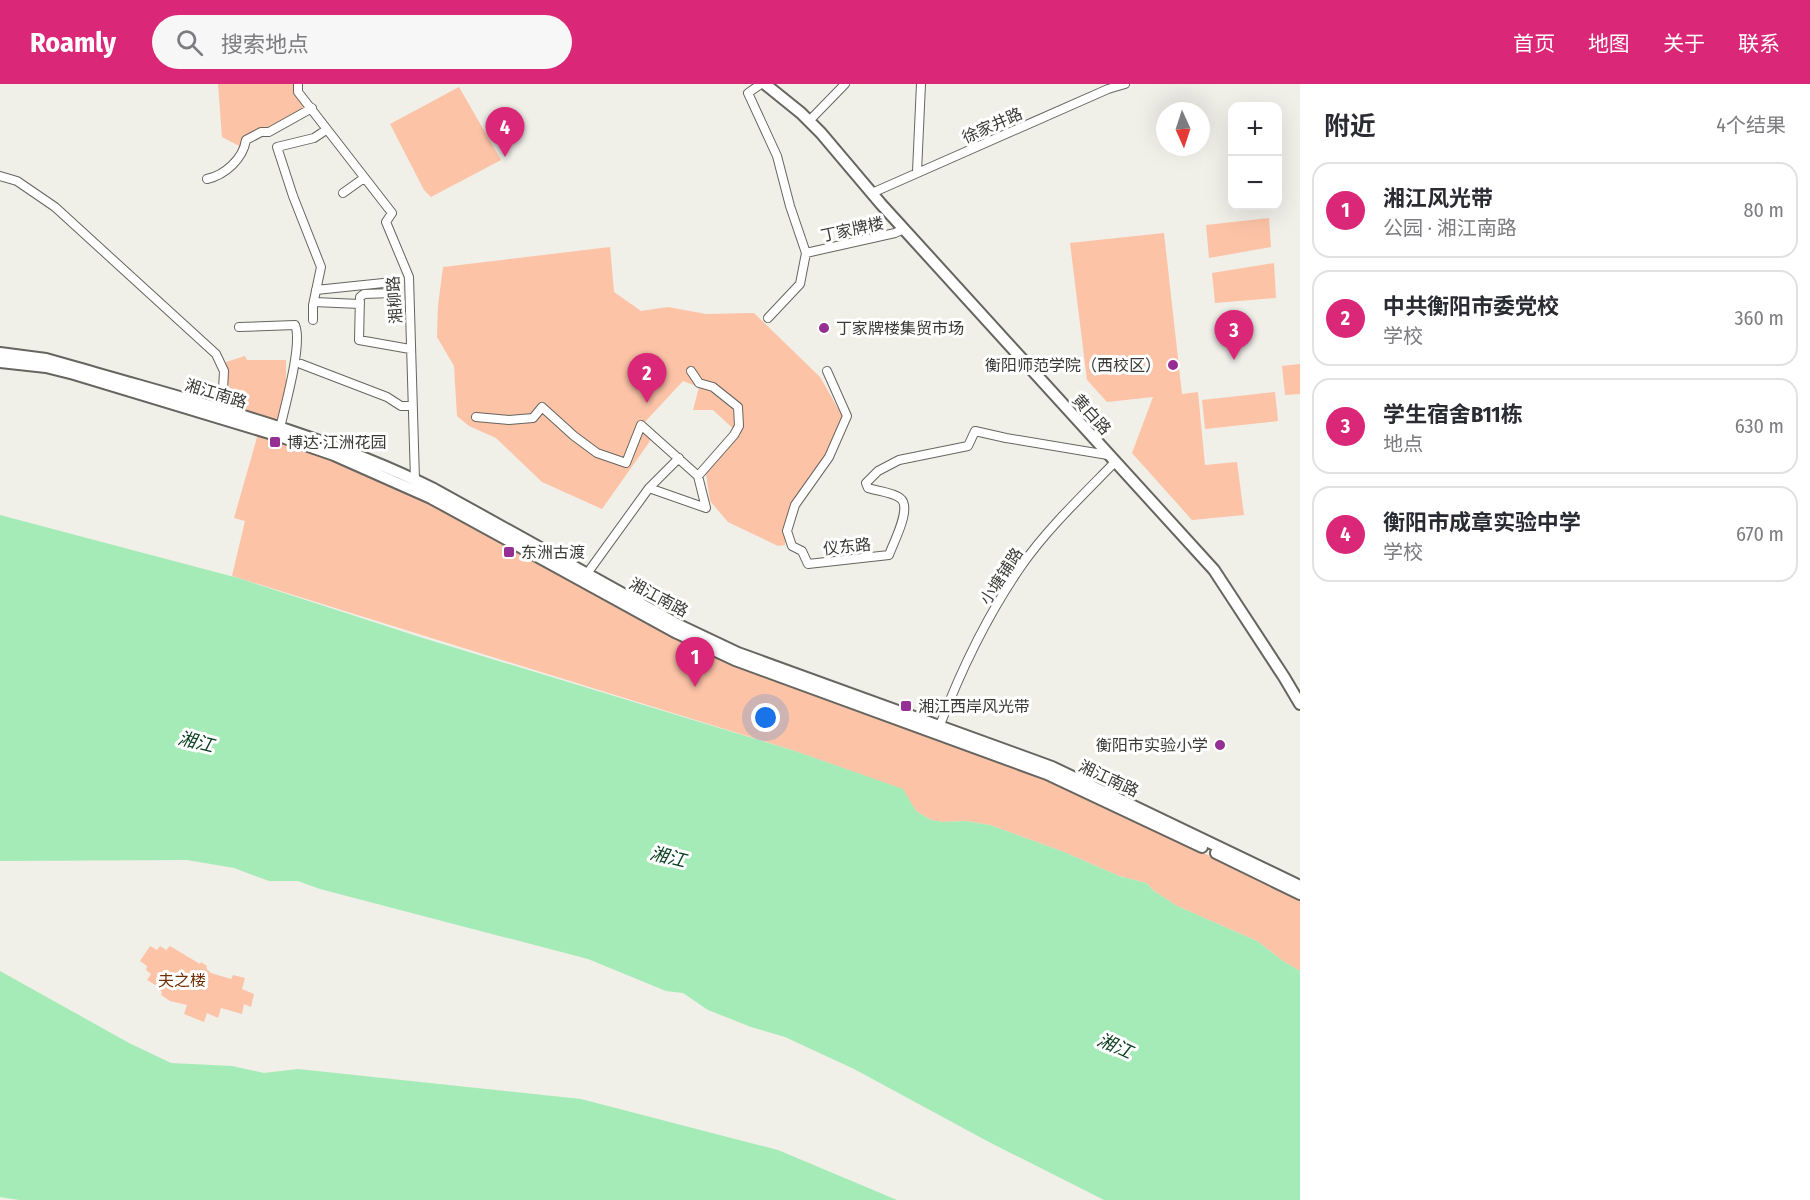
<!DOCTYPE html>
<html lang="zh">
<meta charset="utf-8">
<style>
body{margin:0;font-family:"Fira Sans Condensed","Noto Sans SC",sans-serif;background:#f7f7f7;color:#2b2b33}
.controls{position:absolute;right:18px;top:18px;display:grid;overflow:hidden;border-radius:12px;box-shadow:0 6px 24px #0002}
.controls button{width:54px;height:54px;display:grid;place-items:center;padding:0;border:0;border-bottom:2px solid #e1e1e2;background:#fff;color:#2b2b33;font:30px sans-serif}
.compass{position:absolute;left:1156px;top:18px;width:54px;height:54px;border-radius:50%;background:#fff;box-shadow:0 6px 24px #0002;rotate:177deg}
.you{position:absolute;left:766px;top:634px;width:21px;height:21px;margin:-15px;border:4px solid #fff;border-radius:50%;background:#1a73e8;box-shadow:0 0 0 9px #1a73e833}
.badge{display:grid;place-items:center;width:39px;height:39px;border-radius:50%;background:#db2777;color:#fff;font-size:20px;font-weight:700}
.pin{position:absolute;translate:-50% -50px;filter:drop-shadow(0 2px 3px #0008)}
.pin::after{content:'';position:absolute;top:32px;width:21px;height:18px;background:inherit;clip-path:polygon(0 0,100% 0,50% 100%)}
.list{margin:0;padding:0;list-style:none}
h2{display:flex;justify-content:space-between;align-items:center;height:78px;margin:0;padding:0 24px;font-size:26px}
h2 small{font-size:20px;font-weight:400;color:#7c7c81}
.list li{display:grid;grid-template-columns:39px 1fr auto;gap:18px;align-items:center;box-sizing:border-box;height:96px;margin:0 12px 12px;padding:0 12px;border:2px solid #e1e1e2;border-radius:18px}
.list b{display:block;font-size:22px;white-space:nowrap}
.list p{margin:0;font-size:20px;white-space:nowrap;color:#7c7c81}
.list em{font-size:20px;font-style:normal;color:#7c7c81}
.icon{flex:none;width:33px;height:33px;fill:none;stroke:currentColor;stroke-width:2;stroke-linecap:round;stroke-linejoin:round}
.map{position:relative;flex:none;width:1300px;height:1116px;overflow:hidden}
header{display:flex;align-items:center;gap:36px;box-sizing:border-box;height:84px;padding:0 30px;background:#db2777;color:#fff}
header strong{font-size:28px}
nav{display:flex;gap:33px;margin-inline-start:auto;font-size:21px}
.search{width:420px;height:54px;background:#f7f7f7;display:flex;align-items:center;gap:15px;box-sizing:border-box;padding:0 21px;border-radius:33px;color:#7c7c81;font-size:22px}
main{display:flex}
aside{flex:1;background:#fff}
.map>svg:first-child{display:block}
.green{fill:#fcc3a7}
.water{fill:#a5ebb7}
.lines{fill:none;stroke-linecap:round;stroke-linejoin:round}
.street-casing{stroke:#66655f;stroke-width:10}
.secondary-casing{stroke:#66655f;stroke-width:14}
.street{stroke:#fff;stroke-width:8}
.secondary{stroke:#fff;stroke-width:10}
.poi-dot{fill:#952f94;stroke:#fff;stroke-width:2}
.labels{text-anchor:middle;stroke-width:6;stroke-linejoin:round;paint-order:stroke}
.street-label{font-size:16px;fill:#3a3a37;stroke:#fff}
.poi-label{font-size:16px;fill:#3a3a37;stroke:#fff;text-anchor:start}
.park-label{font-size:16px;fill:#6f2f04;stroke:#fff}
.water-label{font-size:18px;font-style:italic;fill:#0a3f1f;stroke:#fff}
</style>
<header>
<strong>Roamly</strong>
<div class="search"><svg class="icon" aria-label="search" viewBox="0 0 24 24"><circle cx="10" cy="10" r="6"/><path d="M15 15l6 6"/></svg>搜索地点</div>
<nav><a>首页</a><a>地图</a><a>关于</a><a>联系</a></nav>
</header>
<main>
<div class="map">
<svg width="1300" height="1116" viewBox="0 0 1300 1116">
<rect width="100%" height="100%" fill="#f0efe8"/>
<path class="green" d="M218,0H294L293,9L306,23L269,45L261,44L243,53L241,63L222,53Z
M459,3L501,76L431,113L424,106L390,40Z
M1269,134L1271,163L1209,174L1206,141Z
M1164,149L1182,310L1198,308L1205,381L1237,378L1244,431L1192,436L1132,369L1153,313L1107,318L1087,296L1070,159Z
M610,163L614,208L641,227L668,223L706,230L754,229L820,293L844,335L826,373L785,445V461L778,462L728,438L710,417L706,390L738,349L713,326H693L699,303L683,297L643,340L655,350L602,425L542,398L496,354L469,342L457,332L454,282L437,253L438,222L443,183Z
M1274,179L1276,214L1215,219L1212,189Z
M245,272L247,276H286V308L278,334L273,336L237,325L226,318V278Z
M1300,280V310L1285,311L1282,282Z
M1275,308L1278,337L1205,345L1202,316Z
M258,350L374,391L418,413L651,540L1043,693L1265,798L1300,817V887L1283,877L1257,857L1177,822L1154,807L1146,799L1119,792L1064,768L990,741L966,737L942,738L931,736L916,727L902,705L795,667L232,492L245,437L234,434Z
M150,862L157,866L160,862L166,866L170,862L200,880L201,878L207,882L206,884L211,889L231,895L233,891L245,894L242,905L254,910L251,923L244,920L242,930L221,924L218,934L207,929L204,938L184,930L187,921L170,917L161,911L162,908L156,904L157,902L147,896L151,890L146,886L147,882L140,877Z"/>
<path class="water" d="M0,431L238,494L423,554L795,667L903,705L916,727L931,736L942,738L966,737L990,741L1064,768L1119,792L1146,799L1154,807L1177,822L1257,857L1283,877L1300,887V1116H1104L989,1058L854,985L785,953L751,943L708,926L683,909L666,907L588,875L320,805L298,797H269L234,784L187,776L0,777Z
M0,887L129,959L171,979L232,982L264,989L298,985L581,1015L778,1066L897,1116H19L0,1113Z"/>
<g class="lines">
<g class="street-casing">
<path id="street" d="M298,0V8L392,129L386,138L409,193L415,396
M761,0L748,9L777,72L790,122L806,169L800,200L768,234
M809,37L845,0
M917,88L921,0
M0,92L17,97L55,123L216,270L224,287L223,306
M207,95C225,91 243,75 246,56L261,48H269L312,24
M343,109L364,94
M872,109L1108,5L1125,0
M806,169L895,149L904,145
M316,206L393,198L396,207L393,209L364,210L360,213L359,256L410,265
M314,218L360,220
M313,236V221L321,183L293,112L277,63L314,54L326,46
M239,243L295,241C303,259 285,322 280,344
M301,280L387,313L401,322H412
M827,287L847,332L829,373L795,421L787,447L792,462L802,467L808,480L889,471C893,459 913,423 900,414C892,408 877,407 868,404L866,399L878,387L899,376L968,362L975,347L1006,354L1108,371
M476,333L509,336L533,334L542,323L574,352L597,369L626,379L641,341L698,392L734,351L739,342L738,323L713,303L699,299L691,287
M649,404L706,424L698,392
M586,491L649,404L679,374
M940,641C961,586 988,530 1022,481C1048,444 1083,411 1115,378"/>
</g>
<g class="secondary-casing">
<path id="secondary" d="M765,0L801,29L821,49L881,120L1214,486L1284,593L1300,620
M0,269L46,275L78,284C198,319 321,349 434,405L681,542L738,569L1052,683L1300,802
M0,278L46,283L74,290L276,351L334,371L431,414L677,549L735,576L1047,690L1202,763
M1216,769L1300,810"/>
</g>
<use href="#street" class="street"/>
<use href="#secondary" class="secondary"/>
</g>
<g class="poi-dot">
<circle cx="824" cy="244" r="6"/>
<circle cx="1173" cy="281" r="6"/>
<rect x="269" y="352" width="12" height="12" rx="3"/>
<rect x="503" y="462" width="12" height="12" rx="3"/>
<rect x="900" y="616" width="12" height="12" rx="3"/>
<circle cx="1220" cy="661" r="6"/>
</g>
<g class="labels">
<g class="street-label">
<text transform="translate(992 41) rotate(-24)" y="6">徐家井路</text>
<text transform="translate(852 145) rotate(-12)" y="6">丁家牌楼</text>
<text transform="translate(394 216) rotate(-94)" y="6">湘柳路</text>
<text transform="translate(216 309) rotate(17)" y="6">湘江南路</text>
<text transform="translate(1092 330) rotate(48)" y="6">黄白路</text>
<text transform="translate(847 462) rotate(-6)" y="6">仪东路</text>
<text transform="translate(1001 492) rotate(-57)" y="6">小塘铺路</text>
<text transform="translate(659 513) rotate(28)" y="6">湘江南路</text>
<text transform="translate(1109 694) rotate(25)" y="6">湘江南路</text>
</g>
<g class="poi-label">
<text x="836" y="250">丁家牌楼集贸市场</text>
<text x="1161" y="287" text-anchor="end">衡阳师范学院（西校区）</text>
<text x="287" y="364">博达·江洲花园</text>
<text x="521" y="474">东洲古渡</text>
<text x="918" y="628">湘江西岸风光带</text>
<text x="1208" y="667" text-anchor="end">衡阳市实验小学</text>
</g>
<g class="park-label">
<text x="182" y="902">夫之楼</text>
</g>
<g class="water-label">
<text transform="translate(196 658) rotate(14)" y="6">湘江</text>
<text transform="translate(668 773) rotate(14)" y="6">湘江</text>
<text transform="translate(1115 962) rotate(24)" y="6">湘江</text>
</g>
</g>
</svg>
<div class="controls">
<button>+</button>
<button>−</button>
</div>
<svg class="compass" viewBox="-18 -18 36 36"><path d="M0-13l5 13h-10z" fill="#e53935"/><path d="M0 13l5-13h-10z" fill="#7c7c81"/></svg>
<div class="you"></div>
<div class="pin badge" style="left:695px;top:603px">1</div>
<div class="pin badge" style="left:647px;top:319px">2</div>
<div class="pin badge" style="left:1234px;top:276px">3</div>
<div class="pin badge" style="left:505px;top:73px">4</div>
</div>
<aside>
<h2>附近<small>4个结果</small></h2>
<ul class="list">
<li><span class="badge">1</span><div><b>湘江风光带</b><p>公园 · 湘江南路</p></div><em>80 m</em></li>
<li><span class="badge">2</span><div><b>中共衡阳市委党校</b><p>学校</p></div><em>360 m</em></li>
<li><span class="badge">3</span><div><b>学生宿舍B11栋</b><p>地点</p></div><em>630 m</em></li>
<li><span class="badge">4</span><div><b>衡阳市成章实验中学</b><p>学校</p></div><em>670 m</em></li>
</ul>
</aside>
</main>
